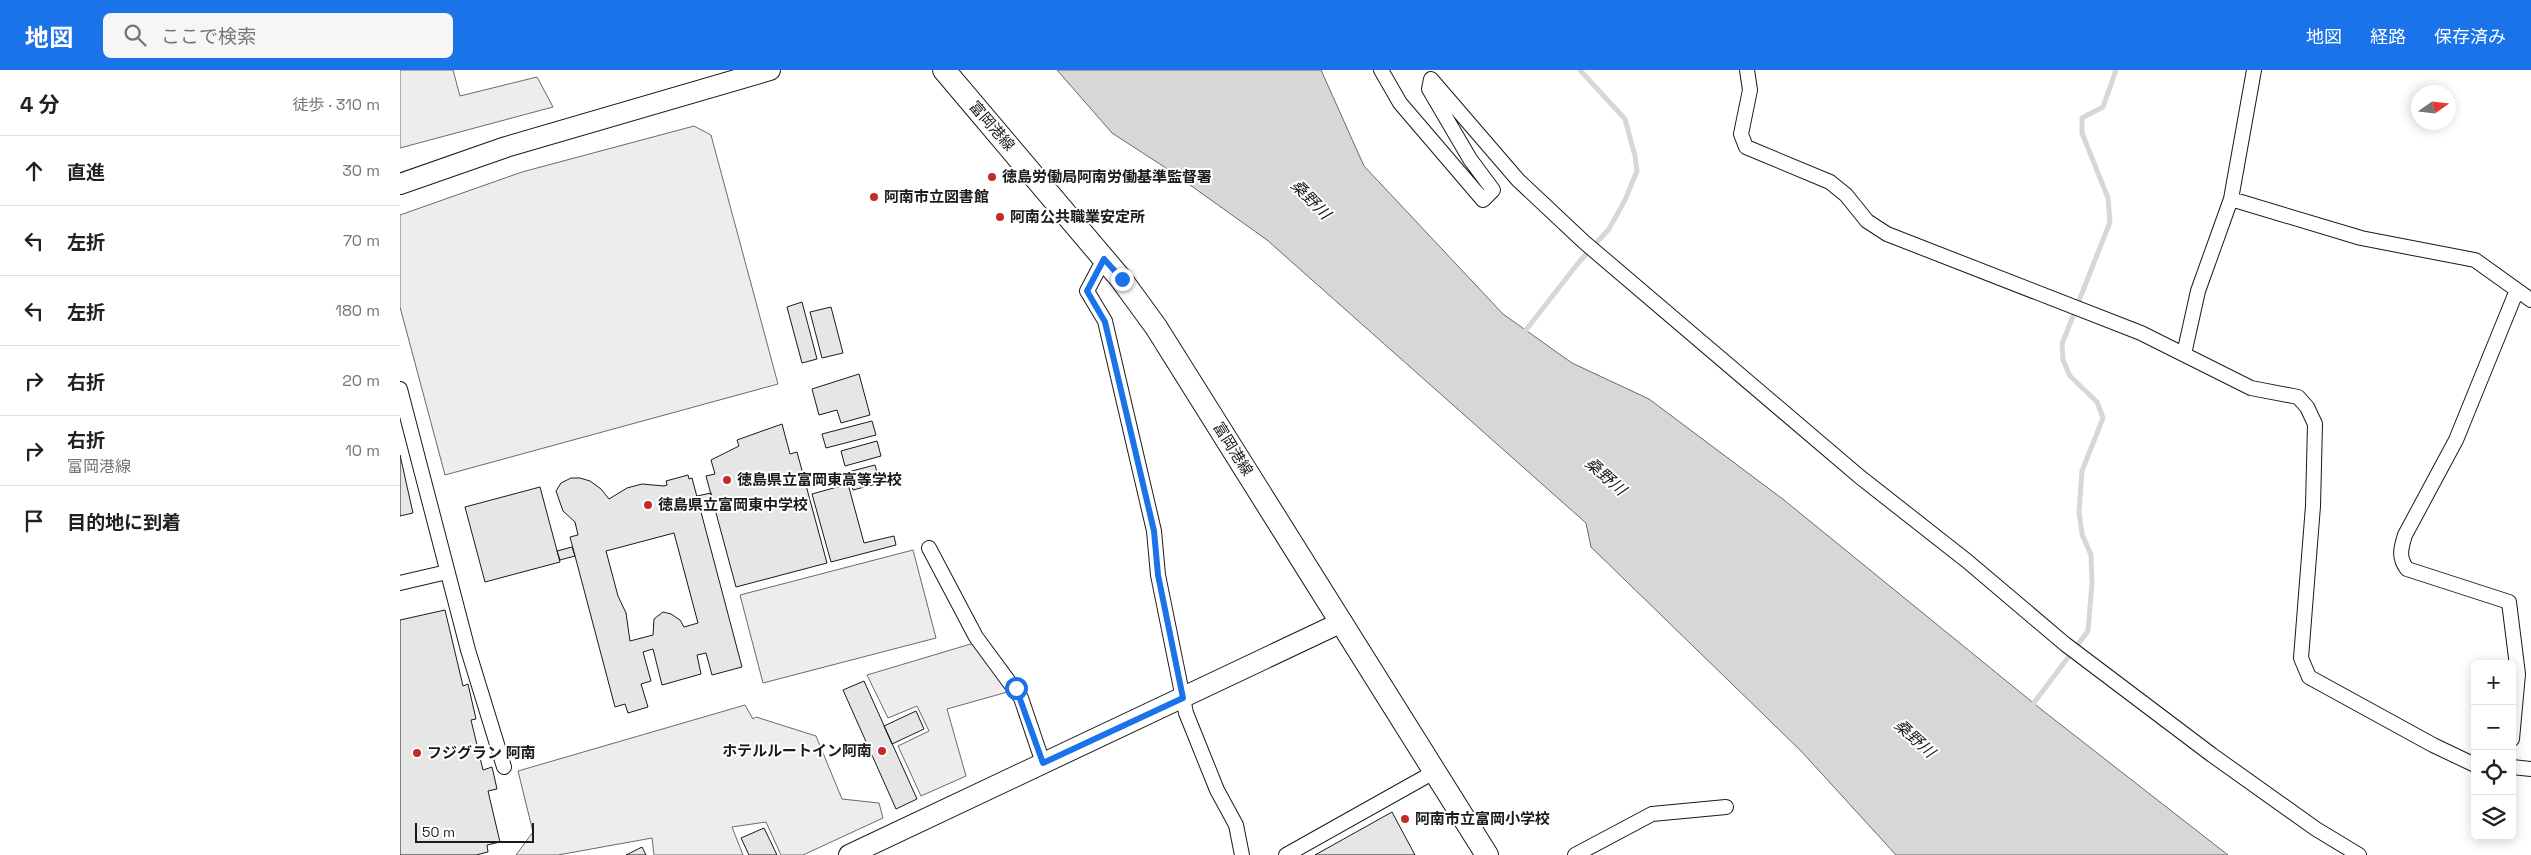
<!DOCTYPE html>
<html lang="ja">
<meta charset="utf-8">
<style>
body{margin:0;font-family:"Space Grotesk","Noto Sans JP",sans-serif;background:#f6f6f6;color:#202124}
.controls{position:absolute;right:15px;bottom:15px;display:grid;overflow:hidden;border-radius:8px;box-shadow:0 2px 12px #0003}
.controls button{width:45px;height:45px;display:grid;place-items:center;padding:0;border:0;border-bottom:1px solid #e0e0e0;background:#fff;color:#202124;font:25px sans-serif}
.compass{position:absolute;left:2011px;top:15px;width:45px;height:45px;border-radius:50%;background:#fff;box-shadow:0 2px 12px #0003;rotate:76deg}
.scale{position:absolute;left:15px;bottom:12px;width:119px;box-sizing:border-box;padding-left:5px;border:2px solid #1a1a1a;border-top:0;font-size:14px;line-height:18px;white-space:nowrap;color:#1a1a1a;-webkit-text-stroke:4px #fff;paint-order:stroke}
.stop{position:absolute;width:15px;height:15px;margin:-11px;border:4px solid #1a73e8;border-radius:50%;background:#fff}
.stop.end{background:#1a73e8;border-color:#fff;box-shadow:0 1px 5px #0008}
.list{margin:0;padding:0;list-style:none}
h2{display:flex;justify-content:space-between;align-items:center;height:65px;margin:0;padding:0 20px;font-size:21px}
h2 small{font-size:16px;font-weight:400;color:#757577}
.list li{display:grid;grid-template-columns:32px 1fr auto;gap:15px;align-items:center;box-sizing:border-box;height:70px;padding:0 20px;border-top:1px solid #e0e0e0}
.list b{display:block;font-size:19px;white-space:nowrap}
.list p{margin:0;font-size:16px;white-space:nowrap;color:#757577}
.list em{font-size:16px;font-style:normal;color:#757577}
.icon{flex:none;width:28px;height:28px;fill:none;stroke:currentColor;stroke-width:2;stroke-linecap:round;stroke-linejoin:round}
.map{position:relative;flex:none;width:2131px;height:785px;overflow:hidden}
header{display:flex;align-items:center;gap:30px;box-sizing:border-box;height:70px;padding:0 25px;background:#1a73e8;color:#fff}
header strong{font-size:24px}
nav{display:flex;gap:28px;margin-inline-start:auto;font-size:18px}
.search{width:350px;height:45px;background:#f6f6f6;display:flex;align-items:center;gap:12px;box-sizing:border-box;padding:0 18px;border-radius:8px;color:#757577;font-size:19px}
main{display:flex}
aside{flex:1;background:#fff}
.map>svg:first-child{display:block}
.built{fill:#ededed;stroke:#6a6a6a}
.water{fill:#d7d7d7;stroke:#6a6a6a}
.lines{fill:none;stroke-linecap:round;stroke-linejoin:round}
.stream{stroke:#d7d7d7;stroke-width:5}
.building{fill:#e6e6e6;stroke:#1a1a1a;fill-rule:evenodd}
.street-casing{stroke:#1a1a1a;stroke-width:16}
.secondary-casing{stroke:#1a1a1a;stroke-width:22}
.primary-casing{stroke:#1a1a1a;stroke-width:24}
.street{stroke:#fff;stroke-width:14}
.secondary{stroke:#fff;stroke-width:20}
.primary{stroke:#fff;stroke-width:22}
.route{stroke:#1a73e8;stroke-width:6}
.poi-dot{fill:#c62828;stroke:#fff;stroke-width:2}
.labels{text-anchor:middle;stroke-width:4;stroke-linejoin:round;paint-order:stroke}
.street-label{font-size:15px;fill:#1a1a1a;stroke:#fff}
.poi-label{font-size:15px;font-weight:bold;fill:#1a1a1a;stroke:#fff;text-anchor:start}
.water-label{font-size:16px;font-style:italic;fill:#1a1a1a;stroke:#fff}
</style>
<header>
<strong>地図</strong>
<div class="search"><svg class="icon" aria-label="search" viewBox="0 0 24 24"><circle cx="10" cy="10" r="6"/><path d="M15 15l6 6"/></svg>ここで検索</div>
<nav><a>地図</a><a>経路</a><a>保存済み</a></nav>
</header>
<main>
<aside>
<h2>4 分<small>徒歩 · 310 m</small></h2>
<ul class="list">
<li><svg class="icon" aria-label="ahead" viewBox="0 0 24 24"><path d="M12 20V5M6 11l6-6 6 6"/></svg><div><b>直進</b></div><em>30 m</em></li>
<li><svg class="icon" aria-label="left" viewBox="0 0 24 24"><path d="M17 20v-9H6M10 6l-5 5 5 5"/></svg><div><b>左折</b></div><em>70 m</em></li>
<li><svg class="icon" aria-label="left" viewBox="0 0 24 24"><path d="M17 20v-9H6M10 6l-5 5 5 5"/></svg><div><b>左折</b></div><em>180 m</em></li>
<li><svg class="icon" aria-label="right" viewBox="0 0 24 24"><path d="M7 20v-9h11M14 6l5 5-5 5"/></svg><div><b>右折</b></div><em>20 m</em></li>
<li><svg class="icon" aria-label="right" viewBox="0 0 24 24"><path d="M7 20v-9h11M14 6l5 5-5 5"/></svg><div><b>右折</b><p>富岡港線</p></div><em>10 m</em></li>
<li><svg class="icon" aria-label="arrive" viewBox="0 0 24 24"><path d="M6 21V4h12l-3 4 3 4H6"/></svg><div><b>目的地に到着</b></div></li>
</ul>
</aside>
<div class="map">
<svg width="2131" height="785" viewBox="0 0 2131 785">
<rect width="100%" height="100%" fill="#fff"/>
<path class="built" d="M0,0H53L60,26L137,7L153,37L0,78Z
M294,56L311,65L378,314L45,405L0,237V145L122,102Z
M513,480L536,568L363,613L340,525Z
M574,573L611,621L547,639L566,706L521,726L498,676L529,661L517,636L488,648L467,605Z
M345,635L353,649L356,647L416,666L442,729L479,733L483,748L403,785H381L366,752L332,757L343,785H254L252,768L158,785H116L133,762L118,701Z"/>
<path class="water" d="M657,0H921L964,96L1103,244L1172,293L1249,329L1384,430L1642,640L1828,785H1496L1401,681L1191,477L1186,453L867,170L769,100L712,63Z"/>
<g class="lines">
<path class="stream" d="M1122,265L1179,192L1209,159L1225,130L1237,101L1235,86L1225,49L1180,0
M1630,638L1688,561L1692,513L1691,485L1682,464L1679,442L1682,401L1703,348L1697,332L1670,306L1663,290L1662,274L1710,152L1708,128L1682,63V48L1703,37L1716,0"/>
</g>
<path class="building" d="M402,232L417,289L402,293L387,237Z
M431,237L443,283L422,288L410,242Z
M459,304L470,345L441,353L437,340L419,345L412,319Z
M472,351L476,365L426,378L422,364Z
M382,354L390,384L397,382L427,493L336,517L306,406L315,404L311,390L339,376L337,370Z
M477,371L481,386L445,396L441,381Z
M0,385L13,443L0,446Z
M475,395L480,413L453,420L448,402Z
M288,405L289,409L292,408L342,597L312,605L306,583L297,585L301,604L262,615L253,579L243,582L251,611L241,614L248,637L228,643L225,634L215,637L170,467L178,465L175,452L163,441L156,421L161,413L171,408H180L190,411L201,419L209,429L227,418L242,414L264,416L267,415L266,411ZM274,463L298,553L284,557L280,550L271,544L263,542L254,549L253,565L230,571L226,543L218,526L206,481Z
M448,414L464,473L494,466L496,475L431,492L412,424Z
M140,417L160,492L85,512L65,437Z
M311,423L314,435L300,439L297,426Z
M172,477L175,486L160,490L157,481Z
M45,540L63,616L68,614L76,649L71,650L83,700L92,697L97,719L88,721L100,772L87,775L88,782L76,785H0V550Z
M464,611L517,729L496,739L443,620Z
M516,641L524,659L492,674L484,656Z
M992,742L1015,785H915Z
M364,758L377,785H349L341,768Z
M242,777L246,785H226Z"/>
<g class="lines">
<g class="street-casing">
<path id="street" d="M981,0L1000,33L1083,130L1093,120L1070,89L1029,19L1031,9L1118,110L1184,172L1460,407L1567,491L1665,574L1812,685L1916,759L1959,785
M1347,0L1350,20L1341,64L1346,77L1430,112L1446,125L1467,151L1487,164L1741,263L1851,318L1898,327L1907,337L1915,354L1913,436L1901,588L1909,607L2033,675L2075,695
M1831,129L1961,168L2075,190L2131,230
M704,189L687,221L705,251L754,461L758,505L786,643L817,720L836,755L842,785
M1784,284L1798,221L1831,129L1854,0
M0,319L68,580L104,697
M529,478L576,567L621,628L643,693
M0,513L47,502
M2112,669L2118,604L2109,532L2007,499C1998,487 2001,478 2005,465L2056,370L2117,220
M2112,697L2131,699
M886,785L1034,702
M1175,785L1252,744L1326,737"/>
</g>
<g class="secondary-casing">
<path id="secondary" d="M0,114L106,77L370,0
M449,785L942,552"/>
</g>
<g class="primary-casing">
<path id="primary" d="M544,0L721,209L756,257L1087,785"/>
</g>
<use href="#street" class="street"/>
<use href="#secondary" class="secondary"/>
<use href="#primary" class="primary"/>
</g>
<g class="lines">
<path class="route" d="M616,618L643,693L783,628L758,505L754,461L705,252L687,221L704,189L722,209"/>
</g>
<g class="poi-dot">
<circle cx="592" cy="107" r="5"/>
<circle cx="474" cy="127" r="5"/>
<circle cx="600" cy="147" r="5"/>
<circle cx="327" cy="410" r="5"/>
<circle cx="248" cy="435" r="5"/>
<circle cx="482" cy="681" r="5"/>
<circle cx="17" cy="683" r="5"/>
<circle cx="1005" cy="749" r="5"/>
</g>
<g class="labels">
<g class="street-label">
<text transform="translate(592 56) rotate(49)" y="5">富岡港線</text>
<text transform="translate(833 379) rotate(58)" y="5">富岡港線</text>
</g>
<g class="poi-label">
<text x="602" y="112">徳島労働局阿南労働基準監督署</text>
<text x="484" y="132">阿南市立図書館</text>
<text x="610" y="152">阿南公共職業安定所</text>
<text x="337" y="415">徳島県立富岡東高等学校</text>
<text x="258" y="440">徳島県立富岡東中学校</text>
<text x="472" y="686" text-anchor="end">ホテルルートイン阿南</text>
<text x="27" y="688">フジグラン 阿南</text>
<text x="1015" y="754">阿南市立富岡小学校</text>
</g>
<g class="water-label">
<text transform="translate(911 129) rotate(45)" y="6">桑野川</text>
<text transform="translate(1206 406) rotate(41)" y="6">桑野川</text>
<text transform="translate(1515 668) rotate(42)" y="6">桑野川</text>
</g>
</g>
</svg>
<div class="controls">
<button>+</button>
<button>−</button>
<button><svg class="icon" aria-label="locate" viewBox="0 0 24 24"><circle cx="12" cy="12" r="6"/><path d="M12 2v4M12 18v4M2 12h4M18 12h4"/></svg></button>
<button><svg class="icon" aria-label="layers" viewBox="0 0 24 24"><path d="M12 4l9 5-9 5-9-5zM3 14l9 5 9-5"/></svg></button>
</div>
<svg class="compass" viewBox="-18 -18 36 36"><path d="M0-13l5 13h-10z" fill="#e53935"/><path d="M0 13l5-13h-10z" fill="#757577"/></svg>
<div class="scale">50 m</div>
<div class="stop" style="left:616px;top:618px"></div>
<div class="stop end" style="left:722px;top:209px"></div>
</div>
</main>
